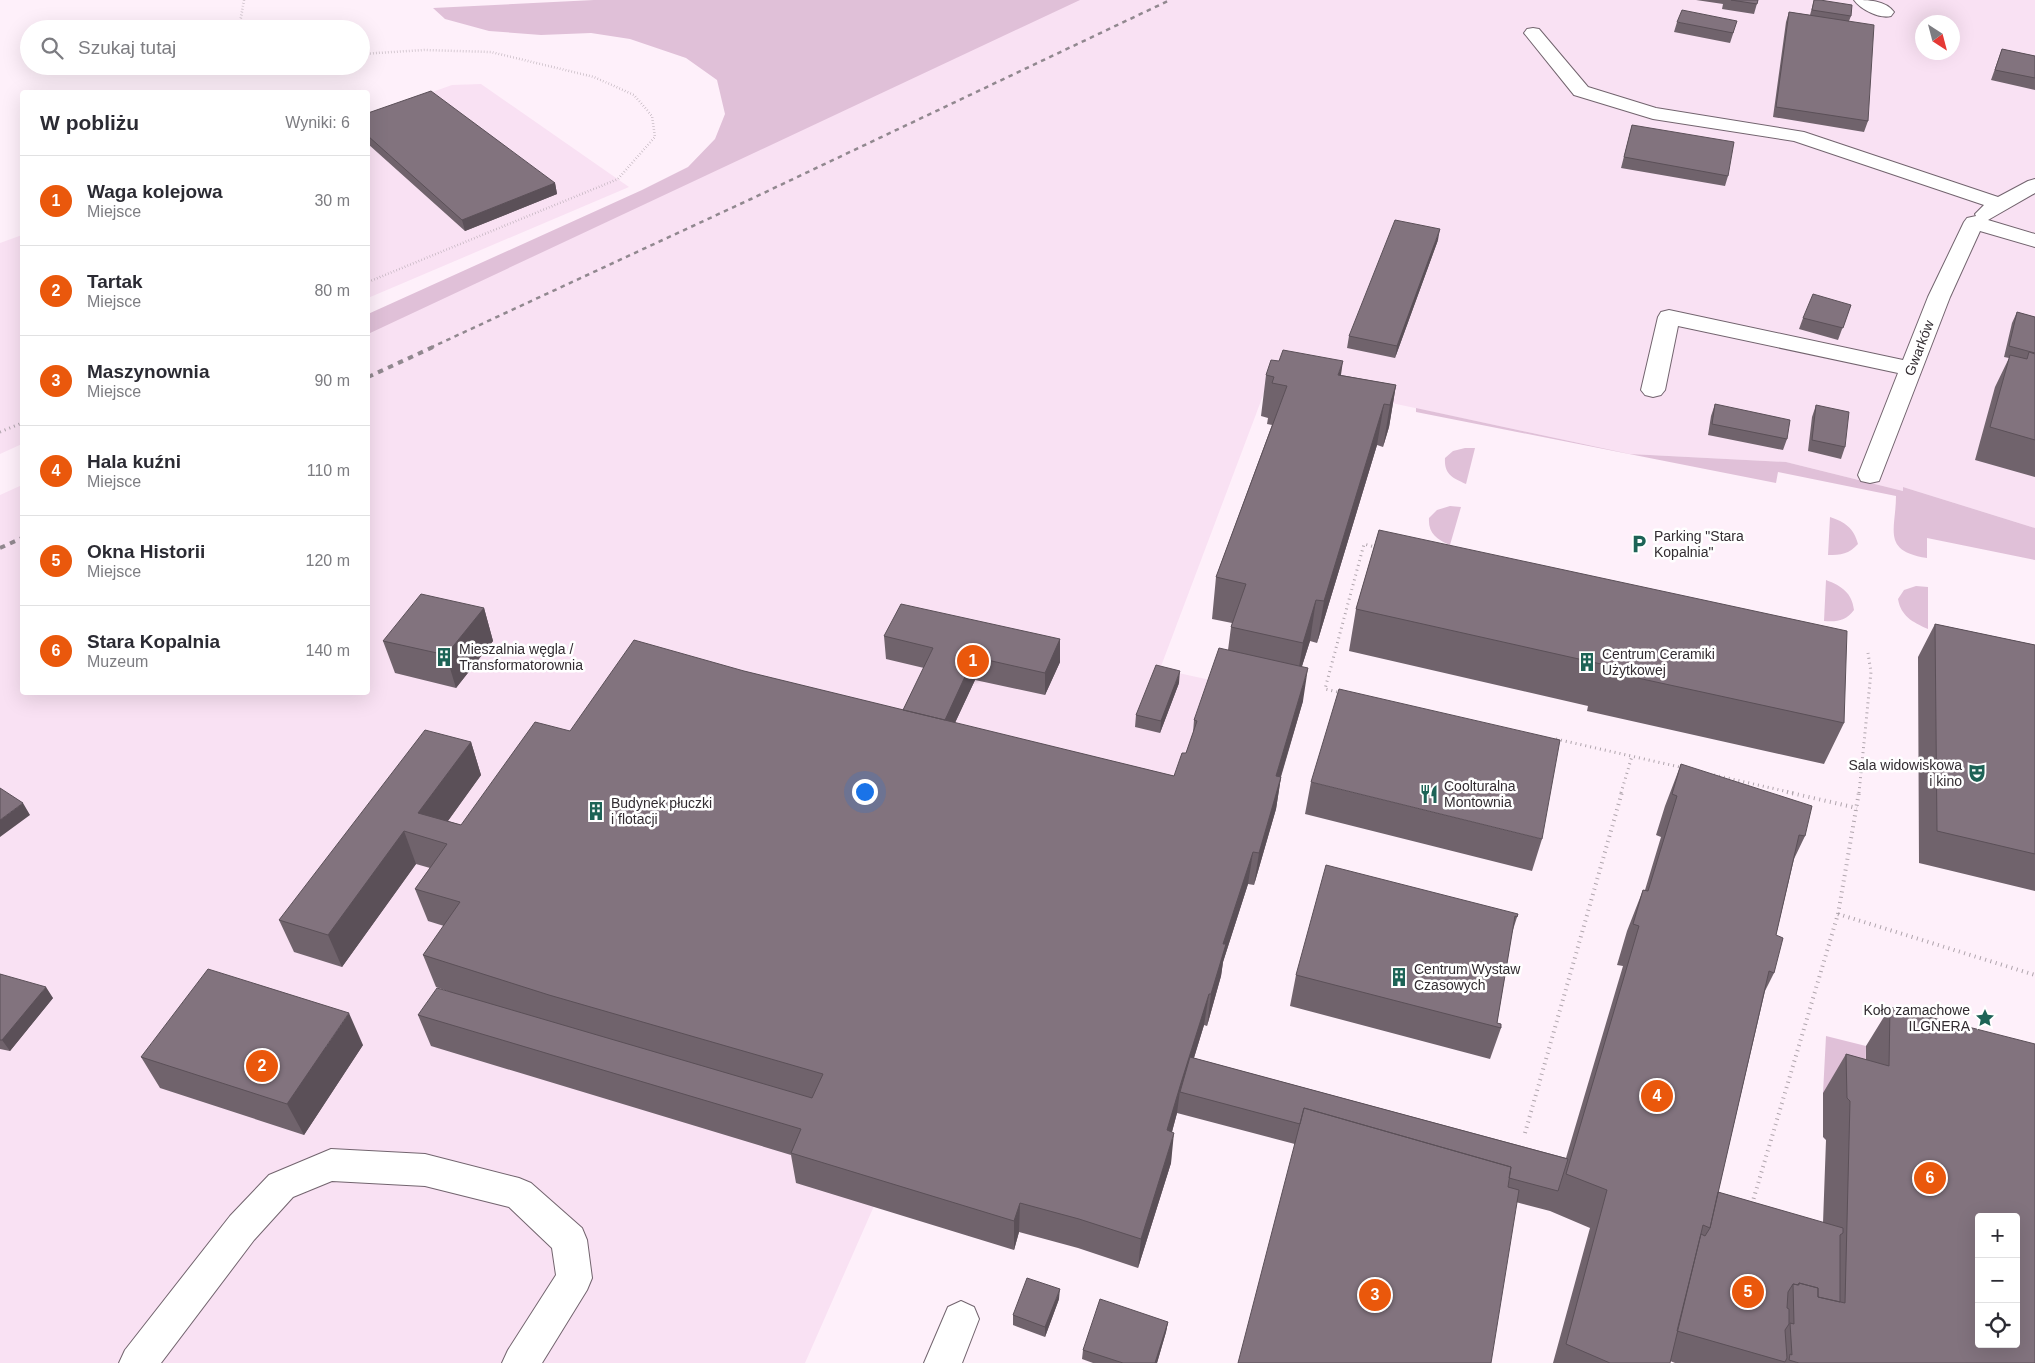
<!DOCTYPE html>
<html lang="pl">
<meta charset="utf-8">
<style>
body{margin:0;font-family:Helvetica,sans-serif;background:#f2f2f3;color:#2b2b33}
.controls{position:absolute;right:15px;bottom:15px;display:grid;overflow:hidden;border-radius:5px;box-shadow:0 5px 20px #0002}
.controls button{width:45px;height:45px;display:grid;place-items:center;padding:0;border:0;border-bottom:1px solid #e1e1e2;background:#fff;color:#2b2b33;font:25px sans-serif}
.compass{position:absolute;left:1915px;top:15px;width:45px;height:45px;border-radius:50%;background:#fff;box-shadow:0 5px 20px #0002;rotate:144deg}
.you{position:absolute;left:864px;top:791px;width:18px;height:18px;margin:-12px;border:4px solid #fff;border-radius:50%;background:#1a73e8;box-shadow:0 0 0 8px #1a73e833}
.badge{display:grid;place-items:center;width:32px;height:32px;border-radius:50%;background:#ea580c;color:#fff;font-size:16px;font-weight:700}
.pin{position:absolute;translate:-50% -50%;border:2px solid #fff;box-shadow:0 1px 5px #0006}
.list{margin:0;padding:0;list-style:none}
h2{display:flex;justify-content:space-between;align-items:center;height:65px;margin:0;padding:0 20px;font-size:21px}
h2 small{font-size:16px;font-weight:400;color:#7c7c81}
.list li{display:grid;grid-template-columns:32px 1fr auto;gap:15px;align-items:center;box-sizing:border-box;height:90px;padding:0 20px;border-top:1px solid #e1e1e2}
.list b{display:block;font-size:19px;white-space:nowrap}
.list p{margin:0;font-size:16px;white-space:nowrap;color:#7c7c81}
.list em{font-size:16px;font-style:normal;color:#7c7c81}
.icon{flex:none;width:28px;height:28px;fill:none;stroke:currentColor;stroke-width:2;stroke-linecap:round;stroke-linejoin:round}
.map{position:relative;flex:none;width:2035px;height:1363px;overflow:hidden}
.search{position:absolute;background:#fff;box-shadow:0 5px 20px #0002;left:20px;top:20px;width:350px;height:55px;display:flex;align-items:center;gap:12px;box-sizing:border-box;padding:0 18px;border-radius:28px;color:#7c7c81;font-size:19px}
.panel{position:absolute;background:#fff;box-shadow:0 5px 20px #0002;left:20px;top:90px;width:350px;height:605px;border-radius:5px}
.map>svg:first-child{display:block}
.built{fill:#f9e1f3;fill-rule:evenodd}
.green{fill:#e0c0d8}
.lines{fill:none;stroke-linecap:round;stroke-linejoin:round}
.lane-casing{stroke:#72646e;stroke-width:2}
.path-far2{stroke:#afa4ac;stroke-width:2.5;stroke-dasharray:0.5 2.5;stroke-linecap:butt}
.path-far1{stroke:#afa4ac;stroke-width:3;stroke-dasharray:1 4;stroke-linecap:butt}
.path{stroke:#afa4ac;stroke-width:4;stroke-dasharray:1 4.5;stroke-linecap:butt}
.lane{fill:#fff;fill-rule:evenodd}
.rail-far1{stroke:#91888f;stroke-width:2.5;stroke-dasharray:4.5 4.5;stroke-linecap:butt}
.rail{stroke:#91888f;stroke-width:4;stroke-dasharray:5.5 5.5;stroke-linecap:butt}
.wall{fill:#70636c}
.shaded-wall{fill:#5b5058}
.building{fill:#82737e;stroke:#5b5058;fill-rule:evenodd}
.labels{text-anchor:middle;stroke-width:5;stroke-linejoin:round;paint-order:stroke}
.street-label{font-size:14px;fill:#322c31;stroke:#fff}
.poi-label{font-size:14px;fill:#322c31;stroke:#fff;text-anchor:start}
</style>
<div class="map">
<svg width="2035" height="1363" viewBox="0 0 2035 1363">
<rect width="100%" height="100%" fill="#fef0fa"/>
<path class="built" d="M1048,0H2035V528L1903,487V491L1786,462L1630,454L1270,377L1160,669L1215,681L1183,786L472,934L559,1027L806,1159L874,1206L805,1363H0V495L22,485V692H368V323ZM1922,22H1952V52H1922Z
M481,84L629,187L368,298V115L452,85Z
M22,235V444L0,454V243Z"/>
<path class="green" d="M594,0H1080L368,334V314L642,190L688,167L715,139L725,114L717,80L686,58L630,39L591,33L541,35L489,31L445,19L433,8Z
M1416,408L1630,454L1786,462L1903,491V487L2035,528V560L1927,538V558C1881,551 1896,529 1896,496L1778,472L1776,483L1416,412Z
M1465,448H1475L1466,484C1452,478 1444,474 1445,458L1453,451Z
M1450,506L1461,507L1450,545C1436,539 1428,533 1429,518L1437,510Z
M1830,517C1845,522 1854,528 1858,544C1849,554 1841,555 1828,555Z
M1826,580C1842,586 1852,593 1854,610C1846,621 1837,622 1824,621Z
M1916,586L1928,587V629C1912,622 1901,616 1898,599L1904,590Z
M1826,1036L1866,1046L1865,1105L1823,1093Z"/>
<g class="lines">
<g class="lane-casing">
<path id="lane" d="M1854,0C1868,0 1885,0 1894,12L1891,16C1880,19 1861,10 1854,0Z
M1533,28L1539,29L1588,87L1656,108L1804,132L1998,197L2028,181L2035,179V193L1988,220L2035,234V247L1980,231L1950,297L1879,481L1870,483L1861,481L1858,475L1898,373L1678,326L1665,390L1661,395L1653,397L1645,395L1641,390L1658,317L1661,312L1669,310L1903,360L1928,297L1964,222L1967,218L1976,216L1975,214L1984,205L1794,141L1653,119L1574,95L1524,33L1527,29Z
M331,1149L425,1154L519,1178L531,1183L582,1228L587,1240L592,1278L587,1290L542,1363H502L508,1350L556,1275L552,1248L509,1207L425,1186L332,1181L293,1197L254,1240L161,1363H119L125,1350L230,1216L269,1175Z
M961,1301L974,1307L979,1319L962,1363H924L948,1307Z"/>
</g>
<path class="path-far2" d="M244,0L240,23L247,29
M361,54L424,50L491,52L594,77L634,95L652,116L655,137L618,179L368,282"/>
<path class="path-far1" d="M0,432L22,423
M1342,693L1325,689L1364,544L1378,548
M1556,739L1684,768
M1714,775L1793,793
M1621,793L1632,756
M1859,793L1871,672L1868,653"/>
<path class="path" d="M1787,792L1857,808
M1838,914L2035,975
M1525,1133L1622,792
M1752,1204L1838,914L1859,792"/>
<use href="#lane" class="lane"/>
<path class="rail-far1" d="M430,348L751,199L1170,0"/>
<path class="rail" d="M368,377L433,347
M0,548L22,538"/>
</g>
<path class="wall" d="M1696,0H1758L1754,14L1722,9L1723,4Z
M1814,0L1851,16L1849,21L1868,121L1864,132L1773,117L1786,22L1789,12L1810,15Z
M1677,22L1734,31L1730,43L1674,32Z
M2002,49L2035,56V90L1991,80Z
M368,113L555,183L557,194L465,231L368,144Z
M1632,125L1728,176L1725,186L1621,168Z
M1438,240L1395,358L1347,348L1349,336Z
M1851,305L1838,340L1799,329L1803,318Z
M2017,312L2035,317V477L1975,460L1995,387L2009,358L2004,357L2012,323Z
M1266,375H1341L1396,385L1389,427L1383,447L1377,445L1317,643L1310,641L1302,666L1303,701L1281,777L1276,809L1254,885L1248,884L1223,962L1221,976L1207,1026L1204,1025L1194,1058L1566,1158L1623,966L1617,965L1627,931L1643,890H1645L1661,837L1656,835L1665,806L1681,764L1805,836L1794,859L1776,935L1774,973L1765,991L1718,1192L1823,1223L1826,1140L1823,1137V1093L1846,1054L1866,1060V1046L1890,1007L2035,1363H1675L1670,1361V1363H1553L1590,1228L1550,1211L1177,1113L1172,1132L1171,1163L1138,1268L1078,1248L1019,1232L1014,1250L796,1183L791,1155L431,1046L418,1015L450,992L436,987L423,955L444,926L428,921L415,889L430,868L416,864L342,967L294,952L279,920L471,742L481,775L448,821L461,825L570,731L744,671L903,710L924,668L886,659L884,636L1060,639V662L1045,695L975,680L955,723L1174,776L1186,753L1193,733L1194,720L1228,650L1231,627L1232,623L1212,619L1216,577L1272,425L1267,424L1268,418L1261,416Z
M1715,404L1787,439L1783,450L1708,435L1711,416Z
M1816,405L1845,447L1841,459L1808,451L1812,417Z
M1379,530L1844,723L1824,764L1587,711L1588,706L1349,651L1356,609Z
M484,608L493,641L456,688L395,673L383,641Z
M1935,624L2035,645V891L1919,863L1918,657Z
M1179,683L1160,733L1135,727L1136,715Z
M1311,782L1542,839L1532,871L1305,814Z
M1518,914L1512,933L1497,1023L1501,1028L1490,1059L1290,1006L1296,975Z
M0,974L53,998L10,1051L0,1049Z
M363,1045L304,1135L160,1088L141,1057Z
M1059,1299L1045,1337L1013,1325V1315Z
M1168,1322L1166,1332L1157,1363H1093L1082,1359L1083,1350Z"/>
<path class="shaded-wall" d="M555,183L557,194L465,231L462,220Z
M1440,229L1438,240L1395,358L1397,346Z
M1343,361L1337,402L1338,375Z
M1396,385L1389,427L1383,447L1390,405Z
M1384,404L1377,445L1317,643L1324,601Z
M1316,600L1310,641L1296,685L1303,643Z
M484,608L493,641L456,688L446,655Z
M1060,639V662L1045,695V673Z
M974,657L975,680L944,746L943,723Z
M1308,668L1303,701L1271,809L1276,776Z
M1180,671L1179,683L1160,733L1161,721Z
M471,742L481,775L434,840L418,813Z
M1281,777L1276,809L1254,885L1259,853Z
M23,803L30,815L0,837V820Z
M404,831L416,864L342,967L328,935Z
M1253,852L1248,884L1223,962L1221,976L1207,1026L1211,994L1223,944Z
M46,987L53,998L10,1051L2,1040Z
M1209,994L1204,1025L1183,1093L1180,1092L1181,1083Z
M349,1013L363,1045L304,1135L287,1104Z
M1181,1083L1177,1113L1164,1161L1167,1130Z
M1174,1133L1171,1163L1138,1268L1141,1239Z
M1020,1203L1019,1232L1014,1250V1221Z
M1060,1289L1059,1299L1045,1337V1327Z
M1168,1322L1166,1332L1157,1363H1155Z"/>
<path class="building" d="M1731,0H1758L1757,4Z
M1814,0H1820L1852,5L1851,16L1812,10Z
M1682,10L1737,21L1733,33L1677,22Z
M1789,12L1874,25L1868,121L1776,107Z
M2002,49L2035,56V78L1995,70Z
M431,91L555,183L462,220L368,136V113Z
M1632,125L1734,142L1728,176L1624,157Z
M1395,220L1440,229L1397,346L1349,336Z
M1813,294L1851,305L1843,328L1803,318Z
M2017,312L2035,317V353L2009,346Z
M1283,350L1343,361L1338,375L1396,385L1390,405L1384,404L1324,601L1316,600L1303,643L1231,627L1246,584L1216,577L1287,386L1272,383L1274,377L1266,375L1271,360L1279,361Z
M2029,352L2035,354V440L1990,427L2010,355L2027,359Z
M1715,404L1790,420L1787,439L1712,424Z
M1816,405L1849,412L1845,447L1812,440Z
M1379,530L1847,631L1844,723L1601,670V664L1356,609Z
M421,594L484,608L446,655L383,641Z
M901,604L1060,639L1045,673L974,657L945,720L903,710L933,648L884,636Z
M1935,624L2035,645V854L1937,831Z
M634,640L744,671L1174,776L1182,753H1186L1197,721L1194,720L1219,648L1308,668L1276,776L1281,777L1259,853L1253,852L1223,944H1226L1211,994H1209L1181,1083L1167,1130L1174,1133L1141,1239L1079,1219L1020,1203L1014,1221L791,1153L801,1129L418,1015L437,988L812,1098L823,1074L549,995L423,955L460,902L415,889L447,844L404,831L328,935L279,920L425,730L471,742L418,813L461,825L535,722L570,731Z
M1156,665L1180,671L1161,721L1136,715Z
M1339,689L1560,740L1542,839L1311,782Z
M1681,764L1812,806L1805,836L1799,835L1776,935L1783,938L1774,973L1769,971L1710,1228L1703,1225L1670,1363H1610L1566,1344L1607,1190L1566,1174L1639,926L1633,924L1643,890L1648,891L1677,796L1672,794Z
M0,788L23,803L0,820Z
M1326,865L1518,914L1517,917L1515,916L1497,1023L1501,1024V1028L1296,975Z
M208,969L349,1013L287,1104L141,1057Z
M0,974L46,987L2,1040H0Z
M1890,1007L2035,1044V1363H1799L1789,1360L1790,1354L1792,1355L1790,1323L1794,1324L1793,1284L1799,1285V1283L1818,1288V1297L1845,1303L1850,1101L1847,1098L1846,1054L1889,1066ZM1979,1217H2016V1344H1979Z
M1190,1057L1568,1159L1558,1191L1509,1178L1511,1167L1304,1108L1300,1124L1180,1092Z
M1304,1108L1511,1167L1508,1187L1519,1190L1491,1363H1238Z
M1718,1192L1843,1228V1233L1840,1235V1302L1818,1297V1288L1799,1283L1798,1285L1793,1284L1788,1292L1787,1308L1789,1309V1324L1785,1330L1787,1358L1785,1362L1677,1331L1701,1234L1705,1236L1710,1228Z
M1027,1278L1060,1289L1045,1327L1013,1315Z
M1100,1299L1168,1322L1155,1363H1123L1083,1350Z"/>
<defs>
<g id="parking-bare" transform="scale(1.5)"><path d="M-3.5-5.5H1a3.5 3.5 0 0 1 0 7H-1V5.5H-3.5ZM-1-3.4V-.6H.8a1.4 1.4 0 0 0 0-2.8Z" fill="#1d6356" stroke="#fff" stroke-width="2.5" paint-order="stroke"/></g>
<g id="building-bare" transform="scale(1.5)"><path d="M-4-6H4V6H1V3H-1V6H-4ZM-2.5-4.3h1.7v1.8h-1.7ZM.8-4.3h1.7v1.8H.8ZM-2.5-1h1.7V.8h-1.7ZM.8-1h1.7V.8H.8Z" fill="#1d6356" stroke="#fff" stroke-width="2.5" paint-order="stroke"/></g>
<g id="theatre-bare" transform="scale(1.5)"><path d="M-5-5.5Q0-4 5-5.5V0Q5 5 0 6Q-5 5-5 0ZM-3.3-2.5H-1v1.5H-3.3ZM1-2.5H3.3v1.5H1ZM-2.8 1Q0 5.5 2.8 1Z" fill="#1d6356" stroke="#fff" stroke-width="2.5" paint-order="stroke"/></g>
<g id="restaurant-bare" transform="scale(1.5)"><path d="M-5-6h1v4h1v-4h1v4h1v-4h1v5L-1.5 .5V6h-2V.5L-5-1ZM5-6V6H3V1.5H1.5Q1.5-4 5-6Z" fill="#1d6356" stroke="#fff" stroke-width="2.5" paint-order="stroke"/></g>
<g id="sight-bare" transform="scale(1.5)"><path d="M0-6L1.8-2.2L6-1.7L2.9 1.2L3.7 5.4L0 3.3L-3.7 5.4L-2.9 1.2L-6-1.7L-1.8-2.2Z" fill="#1d6356" stroke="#fff" stroke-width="2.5" paint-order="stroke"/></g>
</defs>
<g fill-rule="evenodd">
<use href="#parking-bare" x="1639" y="544"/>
<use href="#building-bare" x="444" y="657"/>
<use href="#building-bare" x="1587" y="662"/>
<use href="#theatre-bare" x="1977" y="773"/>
<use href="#restaurant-bare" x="1429" y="794"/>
<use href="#building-bare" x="596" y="811"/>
<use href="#building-bare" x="1399" y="977"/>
<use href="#sight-bare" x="1985" y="1018"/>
</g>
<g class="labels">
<g class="street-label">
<text transform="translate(1919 348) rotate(-69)" y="5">Gwarków</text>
</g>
<g class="poi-label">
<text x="1654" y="541">Parking "Stara<tspan x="1654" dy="16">Kopalnia"</tspan></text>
<text x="459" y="654">Mieszalnia węgla /<tspan x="459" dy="16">Transformatorownia</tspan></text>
<text x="1602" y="659">Centrum Ceramiki<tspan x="1602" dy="16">Użytkowej</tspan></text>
<text x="1962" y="770" text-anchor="end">Sala widowiskowa<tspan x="1962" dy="16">i kino</tspan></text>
<text x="1444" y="791">Coolturalna<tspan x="1444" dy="16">Montownia</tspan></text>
<text x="611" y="808">Budynek płuczki<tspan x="611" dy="16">i flotacji</tspan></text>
<text x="1414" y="974">Centrum Wystaw<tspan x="1414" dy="16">Czasowych</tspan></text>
<text x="1970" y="1015" text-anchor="end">Koło zamachowe<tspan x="1970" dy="16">ILGNERA</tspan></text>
</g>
</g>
</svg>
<div class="controls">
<button>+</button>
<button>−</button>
<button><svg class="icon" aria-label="locate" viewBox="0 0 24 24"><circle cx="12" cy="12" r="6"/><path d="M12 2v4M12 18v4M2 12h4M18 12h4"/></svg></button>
</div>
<svg class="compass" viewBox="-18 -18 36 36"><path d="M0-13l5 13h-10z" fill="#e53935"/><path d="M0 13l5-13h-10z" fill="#7c7c81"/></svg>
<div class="you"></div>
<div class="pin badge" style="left:973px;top:661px">1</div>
<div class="pin badge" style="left:262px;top:1066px">2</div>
<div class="pin badge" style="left:1375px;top:1295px">3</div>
<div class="pin badge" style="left:1657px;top:1096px">4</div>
<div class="pin badge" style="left:1748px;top:1292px">5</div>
<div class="pin badge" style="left:1930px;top:1178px">6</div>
<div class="search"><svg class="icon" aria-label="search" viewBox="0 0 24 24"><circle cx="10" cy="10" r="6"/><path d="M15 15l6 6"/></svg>Szukaj tutaj</div>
<section class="panel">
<h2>W pobliżu<small>Wyniki: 6</small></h2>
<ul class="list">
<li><span class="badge">1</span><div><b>Waga kolejowa</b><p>Miejsce</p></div><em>30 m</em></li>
<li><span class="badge">2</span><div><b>Tartak</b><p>Miejsce</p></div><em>80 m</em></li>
<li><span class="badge">3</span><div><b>Maszynownia</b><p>Miejsce</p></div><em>90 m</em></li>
<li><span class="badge">4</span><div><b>Hala kuźni</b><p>Miejsce</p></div><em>110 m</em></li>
<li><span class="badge">5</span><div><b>Okna Historii</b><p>Miejsce</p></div><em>120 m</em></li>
<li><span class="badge">6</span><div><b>Stara Kopalnia</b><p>Muzeum</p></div><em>140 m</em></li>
</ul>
</section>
</div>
